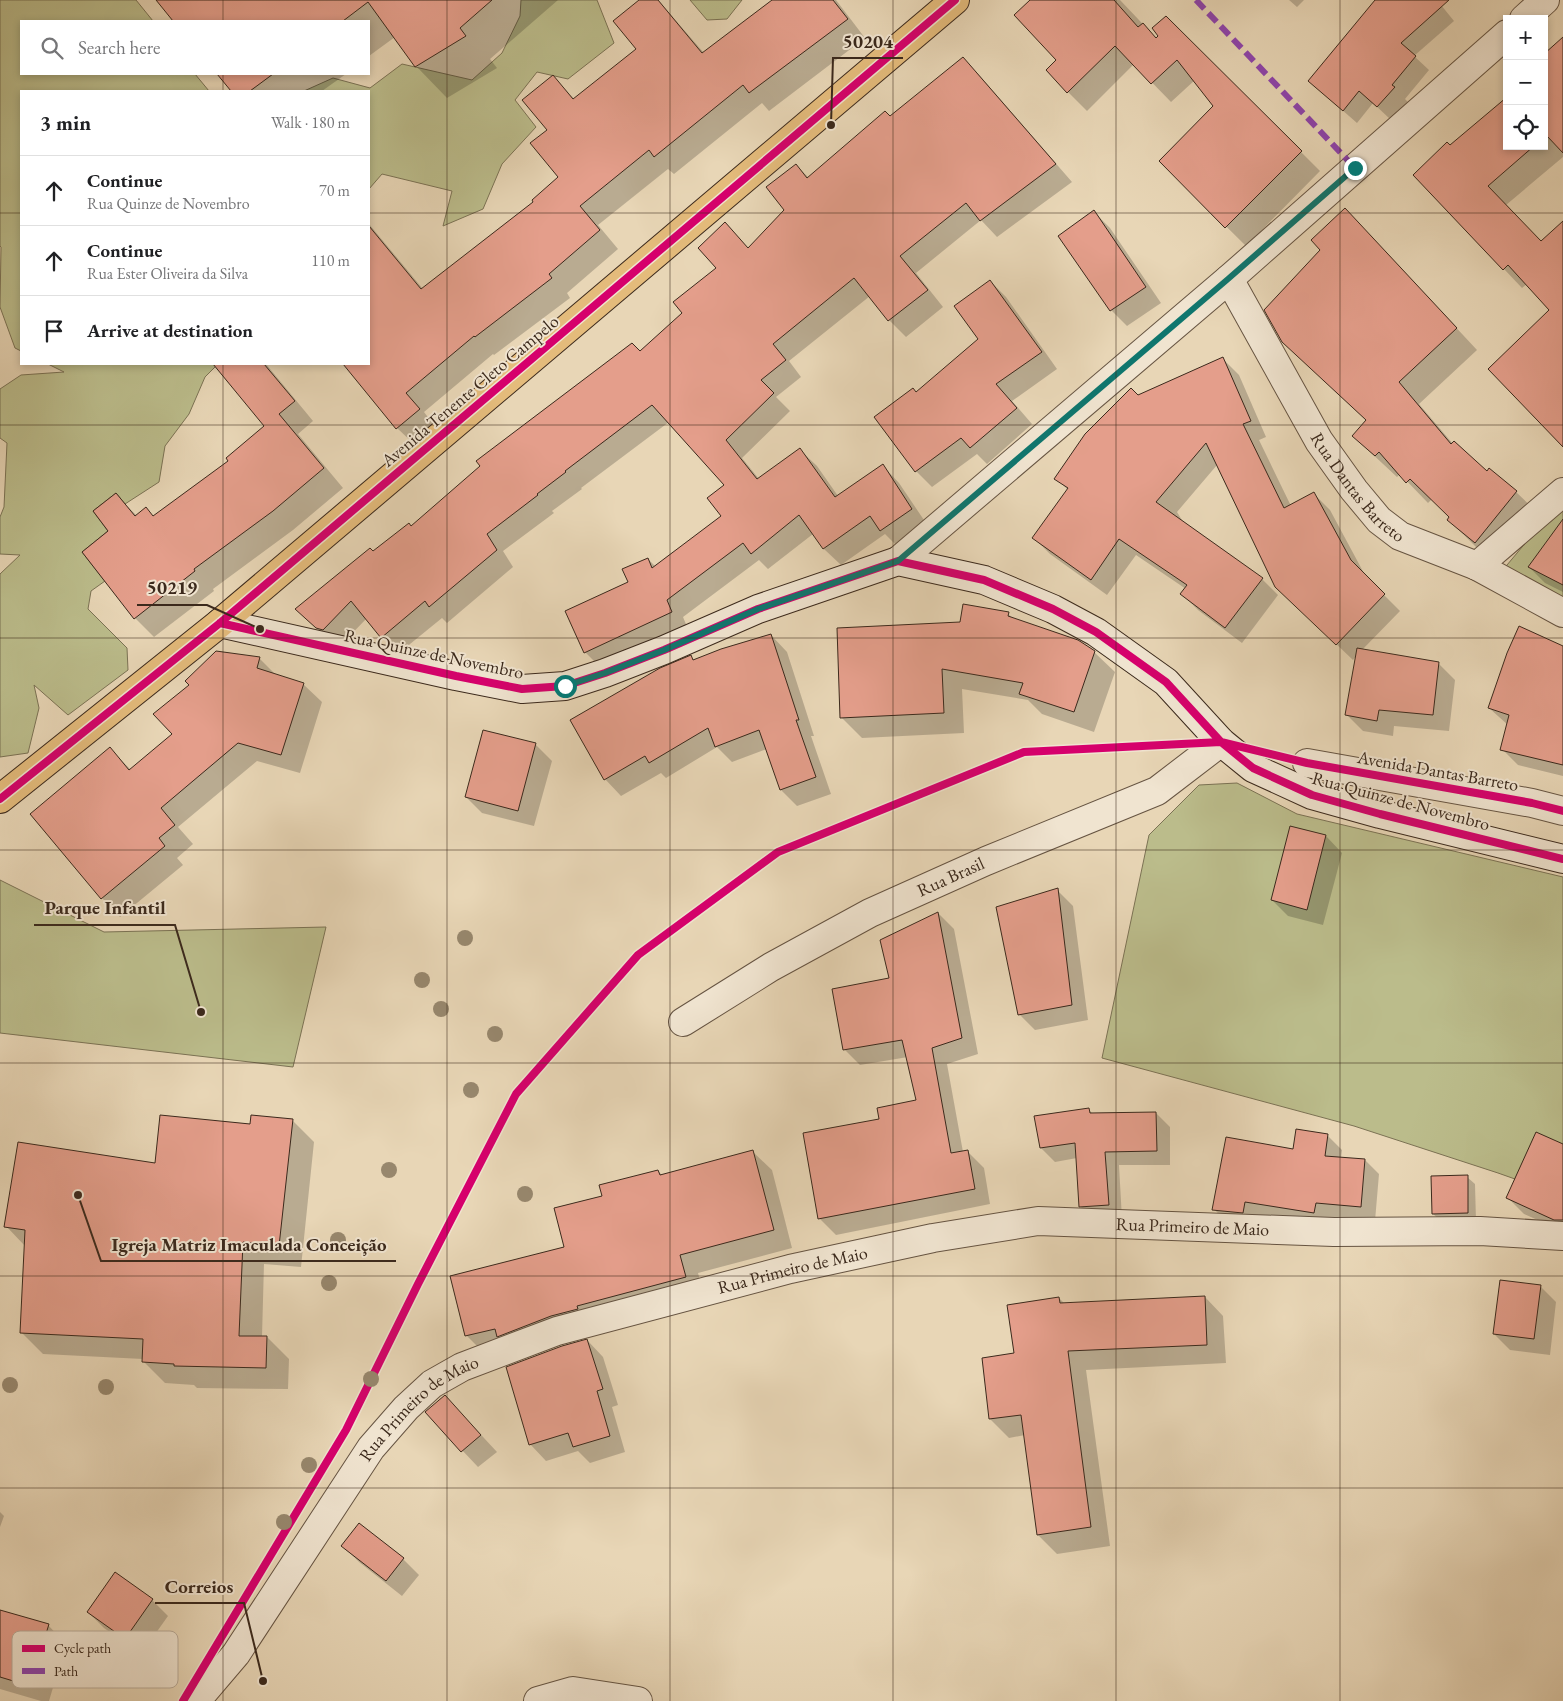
<!DOCTYPE html>
<meta charset="utf-8">
<style>
body{margin:0;font-family:"EB Garamond",serif;background:#f2f2f2;color:#202124}
.controls{position:absolute;right:15px;top:15px;display:grid;overflow:hidden;border-radius:0px;box-shadow:0 2px 8px #0003}
.controls button{width:45px;height:45px;display:grid;place-items:center;padding:0;border:0;border-bottom:1px solid #e0e0e0;background:#fff;color:#202124;font:25px sans-serif}
.stop{position:absolute;width:15px;height:15px;margin:-11px;border:4px solid #0f766e;border-radius:50%;background:#fff}
.stop.end{background:#0f766e;border-color:#fff;box-shadow:0 1px 5px #0008}
.list{margin:0;padding:0;list-style:none}
h2{display:flex;justify-content:space-between;align-items:center;height:65px;margin:0;padding:0 20px;font-size:21px}
h2 small{font-size:16px;font-weight:400;color:#757577}
.list li{display:grid;grid-template-columns:32px 1fr auto;gap:15px;align-items:center;box-sizing:border-box;height:70px;padding:0 20px;border-top:1px solid #e0e0e0}
.list b{display:block;font-size:19px;white-space:nowrap}
.list p{margin:0;font-size:16px;white-space:nowrap;color:#757577}
.list em{font-size:16px;font-style:normal;color:#757577}
.icon{flex:none;width:28px;height:28px;fill:none;stroke:currentColor;stroke-width:2;stroke-linecap:round;stroke-linejoin:round}
.map{position:relative;flex:none;width:1563px;height:1701px;overflow:hidden}
.search{position:absolute;background:#fff;box-shadow:0 2px 8px #0003;left:20px;top:20px;width:350px;height:55px;display:flex;align-items:center;gap:12px;box-sizing:border-box;padding:0 18px;border-radius:0px;color:#757577;font-size:19px}
.panel{position:absolute;background:#fff;box-shadow:0 2px 8px #0003;left:20px;top:90px;width:350px;height:275px;border-radius:0px}
.map>svg:first-child{display:block}
.green{fill:#bbbc8b;stroke:#7b7254}
.shadow{fill:#0003}
.building{fill:#e49e8b;stroke:#3b291c}
.lines{fill:none;stroke-linecap:round;stroke-linejoin:round}
.street-casing{stroke:#665442;stroke-width:30}
.secondary-casing{stroke:#3b291c;stroke-width:30}
.primary-casing{stroke:#3b291c;stroke-width:30}
.street{stroke:#f0e4d0;stroke-width:28}
.secondary{stroke:#f0e4d0;stroke-width:28}
.primary{stroke:#e4bb7b;stroke-width:28}
.quiet{stroke:#8e44ad;stroke-width:6;stroke-dasharray:12 6;stroke-linecap:butt}
.cycleway-casing{stroke:#f0e4d0;stroke-width:11}
.cycleway{stroke:#d6006c;stroke-width:8}
.tree{fill:#97876d}
.route{stroke:#0f766e;stroke-width:6}
.grid{fill:none;stroke:#3b291c;stroke-width:1;stroke-opacity:0.55}
.labels{text-anchor:middle;stroke-width:4;stroke-linejoin:round;paint-order:stroke}
.street-label{font-size:18px;fill:#3b291c;stroke:#f0e4d0}
.key{fill:#f0e4d0;stroke:#baac9a;stroke-width:1}
.key-label{font-size:14px;fill:#3b291c}
.leader{fill:none;stroke:#3b291c;stroke-width:2}
.callout-dot{fill:#3b291c;stroke:#f0e4d0;stroke-width:2}
.callout-label{font-size:19px;text-anchor:middle;font-weight:bold;fill:#3b291c;stroke:#f0e4d0;stroke-width:4;stroke-linejoin:round;paint-order:stroke}
</style>
<div class="map">
<svg width="1563" height="1701" viewBox="0 0 1563 1701">
<rect width="100%" height="100%" fill="#e8d6b6"/>
<filter id="stains"><feTurbulence type="fractalNoise" baseFrequency=".004" numOctaves="4"/><feColorMatrix values="0 0 0 0 .2 0 0 0 0 .09 0 0 0 0 .02 0 0 0 .5 -.17"/></filter>
<radialGradient id="worn" r=".72"><stop offset=".6" stop-color="#630" stop-opacity="0"/><stop offset="1" stop-color="#630" stop-opacity=".3"/></radialGradient>
<path class="green" d="M0,0H136L153,21H21V74H195L209,91H21V351L15,348L0,307L1,247L0,246Z
M521,0H597L614,43L568,79L537,72L515,100L536,127L502,164L483,209L443,226L452,191L382,174L369,189V91H304L333,78L370,88L402,64L472,80L502,53L520,16Z
M690,0H742L727,19L707,20Z
M48,364H218L205,377L189,414L165,446L159,482L125,504L116,493L93,511L108,531L82,552L105,581L91,591L88,609L127,648L128,670L68,715L34,685L39,708L28,753L0,757V574L20,555L0,554V517L4,507L7,443L0,438V389L21,375L64,372Z
M1563,498V604L1502,571Z
M1237,783L1297,814L1563,877V1196L1498,1173L1354,1126L1102,1058L1149,835L1199,785Z
M0,880L104,932L326,927L293,1067L0,1033Z"/>
<path class="shadow" d="M158,0H558L490,59L497,68L447,98L416,66L395,37L369,56V21H175Z
M641,0H658L704,53L772,1L771,0H836L865,38L769,111L762,103L674,174L668,169L598,225L618,249L567,293L570,298L494,355L493,354L424,412L437,429L416,446L397,428L344,364H369V224L423,289L535,202L560,177L549,130L553,76L575,100L638,49Z
M1032,0H1120L1157,39L1166,17L1320,171L1246,246L1160,161L1215,106L1195,80L1171,102L1134,64L1087,111L1068,92L1058,60Z
M1289,0H1304L1297,7Z
M1377,0H1437L1454,21L1414,56L1429,70L1405,99L1408,102L1391,120L1373,103L1357,123L1309,81Z
M1563,38V157L1506,205L1542,243L1563,223V445L1551,310L1527,284L1522,288L1504,269L1450,147L1544,146V56Z
M963,59L980,76L1072,182L997,237L981,220L916,273L943,307L906,337L889,320L870,296L789,361L801,377L776,397L790,411L742,458L759,479L800,450L817,466L838,496L883,466L899,483L928,526L898,547L885,534L841,565L824,549L813,534L768,569L759,560L683,617L688,629L602,669L585,652L630,583L648,559L656,567L723,517L725,485L669,422L581,488L582,489L552,511L554,513L503,551L513,567L447,623L442,618L399,653L367,618L340,646L334,645L314,626L373,553L412,528L640,353L683,314L718,268L725,224L749,249L786,210L796,165L809,178L891,118Z
M219,74H346L322,91H233Z
M1094,212L1110,228L1161,303L1127,326L1111,310Z
M1366,231L1477,350L1419,404L1453,444L1487,473L1516,492L1538,513L1496,563L1475,546L1453,524V520L1432,499L1428,503L1400,474L1397,477L1353,436L1367,421L1283,342Z
M990,281L1006,297L1057,369L1012,401L1032,424L987,464L977,454L932,487L916,471L876,417L917,393L980,339Z
M1223,359L1239,375L1266,437L1259,440L1291,506L1314,494L1330,510L1366,577L1400,611L1362,650L1439,664L1455,680L1449,731L1394,726L1393,736L1363,731L1347,715L1357,655L1353,660L1293,603L1217,465L1177,512L1185,525L1262,579L1278,595L1242,643L1198,610L1182,594L1186,589L1136,555L1107,595L1050,554L1034,538L1068,490L1056,478L1138,397Z
M228,364H266L313,421L298,434L343,488L293,530L213,589L214,591L154,637L135,618L110,531L116,495L137,516L146,509L154,517L230,461L266,426L220,370Z
M1563,541V592L1545,583L1529,567Z
M1008,614L1015,620L1094,652L1115,672L1094,732L1042,714L1028,700L962,689L964,733L862,738L842,718L961,623Z
M771,635L787,652L814,736H811L831,794L797,806L781,790L767,749L732,762L717,747L666,778L661,773L621,796L605,779L691,657L694,660Z
M1563,648V776L1518,765L1502,749L1508,725L1489,708Z
M259,658L276,675L303,684L322,702L300,773L257,761L178,827L193,844L177,858L183,865L120,917L102,898L110,749L131,770Z
M484,731L536,745L552,761L534,826L482,813L466,797Z
M1291,828L1326,836L1342,853L1323,925L1288,916L1272,900Z
M1057,890L1073,906L1088,1020L1035,1030L1019,1014Z
M938,913L954,929L978,1054L947,1064L963,1152H968L984,1168L990,1204L836,1235L820,1219L880,1120L918,1101L908,1057L860,1065L844,1049L890,979Z
M1088,1109L1093,1114L1156,1113L1170,1127V1165H1119L1122,1219L1094,1220L1080,1206L1077,1158L1055,1162L1041,1148Z
M292,1120L314,1142L301,1267L264,1264L262,1337H267L289,1359L288,1389L197,1388L194,1385L165,1383L143,1361V1359L43,1354L21,1332L25,1246L6,1226L251,1125Z
M1328,1136L1342,1150L1341,1158L1365,1160L1379,1174L1375,1221L1330,1217L1329,1227L1228,1224L1214,1209L1294,1150Z
M1563,1146V1231L1524,1214L1508,1198Z
M753,1152L772,1170L792,1248L698,1273L704,1296L485,1354L466,1335L565,1247L604,1197L658,1171L663,1176Z
M1467,1177L1475,1184L1476,1221H1441L1433,1214Z
M1540,1286L1556,1302L1550,1355L1510,1350L1494,1334Z
M1205,1297L1223,1316L1226,1363L1086,1370L1110,1546L1057,1554L1038,1535L1025,1435L1009,1438L990,1419L1015,1354L1059,1298L1065,1304Z
M587,1340L603,1357L618,1405L612,1407L625,1452L590,1463L578,1451L546,1461L530,1444Z
M445,1396L497,1452L478,1467L426,1412Z
M0,1512L4,1516L0,1527Z
M359,1525L403,1559L419,1575L402,1596L359,1562L343,1546Z
M152,1600L168,1616L141,1654L104,1628L88,1612Z
M0,1611L48,1625L66,1644L49,1701H41L0,1689Z"/>
<path class="building" d="M156,0H492L460,28L466,36L415,67L368,2L343,21H173Z
M639,0H658L702,53L772,0H833L848,19L749,93L743,85L654,157L649,150L580,206L600,230L549,274L552,278L475,337L474,336L406,393L420,409L396,429L343,364H369V226L421,289L533,202L532,200L558,177L530,143L547,130L522,100L553,75L573,99L636,49L613,21Z
M1030,0H1114L1138,27L1143,23L1156,38L1158,36L1152,28L1166,16L1302,151L1225,228L1159,161L1213,106L1177,60L1151,84L1115,46L1067,93L1046,70L1056,60L1014,15Z
M1375,0H1449L1401,43L1416,56L1392,85L1395,87L1377,107L1359,91L1343,111L1308,81Z
M1563,37V153L1547,136L1544,138V54Z
M963,57L1056,164L980,221L966,203L900,256L928,290L888,321L854,278L773,344L786,360L761,380L774,393L726,440L757,479L800,448L835,497L883,464L912,509L880,531L870,516L823,549L799,515L751,554L743,543L667,600L672,612L584,653L565,611L628,582L622,569L648,558L652,568L721,516L707,498L724,485L652,405L565,471L566,472L537,494L538,495L487,534L497,550L429,607L425,601L381,638L351,601L323,630L316,628L295,609L370,548L373,551L409,523L411,526L480,466L476,461L632,343L640,351L682,313L673,302L716,268L698,248L725,222L748,248L784,210L766,187L796,164L807,178L885,111L890,116Z
M217,74H273L250,91H231Z
M1507,97V146H1534L1488,186L1541,241L1563,221V447L1488,369L1549,310L1508,265L1503,270L1413,175L1447,142L1450,145Z
M1345,208L1457,328L1399,382L1451,444L1454,441L1487,471L1489,468L1517,491L1475,543L1447,520L1449,517L1410,479L1406,483L1379,452L1375,456L1352,436L1366,420L1282,342L1264,310L1320,250L1311,240Z
M1094,210L1146,287L1110,311L1058,236Z
M990,280L1042,352L996,384L1017,408L970,448L961,438L915,472L874,417L913,388L916,392L978,339L954,306Z
M1223,357L1251,421L1243,424L1284,508L1314,492L1351,560L1385,594L1336,645L1275,587L1206,443L1156,502L1263,578L1225,628L1180,594L1187,585L1119,539L1091,580L1032,538L1068,488L1054,479L1085,434L1131,388L1138,395Z
M213,364H264L295,401L279,414L324,468L273,511L194,569L195,571L134,619L82,552L108,531L93,511L116,493L135,516L146,507L153,516L228,461L226,458L264,426Z
M1563,519V585L1528,567Z
M963,604L1009,612L1008,616L1078,640L1095,651L1074,712L1019,694L1023,683L942,669L944,713L840,718L837,628L960,622Z
M1519,626L1563,646V765L1500,750L1509,715L1488,708L1507,653Z
M771,634L799,720H796L816,777L780,790L759,730L715,747L708,728L649,763L645,756L604,780L570,720L660,668L691,655L693,660L721,649Z
M1357,648L1439,662L1433,715L1379,710L1377,721L1345,715Z
M216,651L260,657L257,668L304,683L281,755L238,743L161,808L175,825L159,838L165,846L101,899L30,814L110,747L129,770L172,734L153,714L189,685L185,681Z
M483,730L536,743L518,811L465,797Z
M1290,826L1326,835L1307,910L1271,900Z
M1058,888L1072,1005L1018,1015L996,907Z
M938,912L962,1038L932,1048L951,1153L968,1150L975,1189L818,1219L803,1133L879,1119L877,1108L916,1100L902,1040L843,1050L832,989L889,978L880,940Z
M1089,1108L1090,1113L1156,1112L1157,1151L1105,1152L1109,1205L1079,1207L1075,1143L1040,1148L1034,1116Z
M160,1115L250,1124L251,1115L293,1119L279,1246L243,1242L239,1336H267L266,1368L174,1366V1364L142,1362L143,1339L20,1333L25,1230L4,1227L18,1142L155,1163Z
M1296,1129L1328,1134L1325,1156L1365,1159L1361,1207L1316,1203L1314,1213L1245,1202L1243,1213L1212,1210L1226,1137L1293,1149Z
M1536,1132L1563,1144V1220H1554L1506,1198Z
M753,1150L774,1230L680,1255L686,1277L577,1306L578,1309L551,1316L497,1337L495,1329L465,1336L450,1276L564,1247L554,1208L602,1196L599,1185L658,1170L660,1175Z
M1468,1175V1213L1432,1214L1431,1176Z
M1500,1280L1541,1285L1534,1339L1493,1334Z
M1205,1296L1207,1345L1068,1351L1091,1527L1037,1535L1021,1415L989,1419L982,1358L1014,1353L1007,1305L1059,1297L1060,1303Z
M587,1339L603,1389L597,1391L610,1436L573,1447L568,1433L529,1445L506,1367L562,1346Z
M445,1395L481,1435L461,1452L425,1412Z
M359,1523L404,1558L386,1581L341,1546Z
M115,1572L153,1599L125,1639L87,1612Z
M0,1610L49,1624L30,1686L0,1677Z"/>
<g class="lines">
<g class="street-casing">
<g id="street">
<path d="M1524,19L1545,0"/>
<path id="s1" d="M1229,279L1319,441L1354,490L1379,520L1400,536L1477,566L1563,613"/>
<path d="M898,561L1229,279L1507,34"/>
<path d="M1477,566L1563,492"/>
<path d="M1307,763L1532,803L1563,811"/>
<path id="s2" d="M683,1022L771,967L870,913L986,861L1157,791L1221,742"/>
<path id="s3" d="M196,1701L236,1654L371,1448L406,1408L432,1384L462,1367L557,1331L790,1269L933,1238L1038,1221L1334,1232L1480,1231L1563,1236"/>
<path d="M538,1701L573,1691L638,1701"/>
</g>
</g>
<g class="secondary-casing">
<path id="secondary" d="M220,623L456,676L522,689L565,686L605,673L664,650L758,609L898,561L984,580L1053,609L1096,632L1166,682L1221,742L1253,768L1312,795L1380,814L1563,859"/>
</g>
<g class="primary-casing">
<path id="primary" d="M0,799L220,623L955,0"/>
</g>
<use href="#street" class="street"/>
<use href="#secondary" class="secondary"/>
<use href="#primary" class="primary"/>
<path class="quiet" d="M1196,0L1355,168"/>
<g class="cycleway-casing">
<path id="cycleway" d="M220,623L456,676L522,689L565,686L605,673L664,650L758,609L898,561L984,580L1053,609L1096,632L1166,682L1221,742L1253,768L1312,795L1380,814L1563,859
M0,799L220,623L955,0
M183,1701L346,1430L418,1284L516,1094L638,955L778,852L1024,752L1221,742L1307,763L1532,803L1563,811"/>
</g>
<use href="#cycleway" class="cycleway"/>
</g>
<g class="tree">
<circle cx="465" cy="938" r="8"/>
<circle cx="422" cy="980" r="8"/>
<circle cx="441" cy="1009" r="8"/>
<circle cx="495" cy="1034" r="8"/>
<circle cx="471" cy="1090" r="8"/>
<circle cx="389" cy="1170" r="8"/>
<circle cx="525" cy="1194" r="8"/>
<circle cx="338" cy="1240" r="8"/>
<circle cx="329" cy="1283" r="8"/>
<circle cx="371" cy="1379" r="8"/>
<circle cx="10" cy="1385" r="8"/>
<circle cx="106" cy="1387" r="8"/>
<circle cx="309" cy="1465" r="8"/>
<circle cx="284" cy="1522" r="8"/>
</g>
<g class="lines">
<path class="route" d="M565,686L605,673L664,650L758,609L898,561L1228,279L1355,168"/>
</g>
<path class="grid" d="M223,0V21M447,0V1701M670,0V1701M893,0V1701M1116,0V1701M1340,0V1701M223,74V91M0,213H21M369,213H1563M223,364V1701M0,425H1563M0,638H1563M0,850H1563M0,1063H1563M0,1276H1563M0,1488H1563"/>
<g class="labels">
<g class="street-label">
<text transform="translate(470 391) rotate(-40)" y="6">Avenida Tenente Cleto Campelo</text>
<text dy="6" stroke="none"><textPath href="#s1" startOffset="246">Rua Dantas Barreto</textPath></text>
<text transform="translate(434 654) rotate(12)" y="6">Rua Quinze de Novembro</text>
<text transform="translate(1438 771) rotate(10)" y="6">Avenida Dantas Barreto</text>
<text transform="translate(1401 801) rotate(15)" y="6">Rua Quinze de Novembro</text>
<text dy="6" stroke="none"><textPath href="#s2" startOffset="305">Rua Brasil</textPath></text>
<text dy="6" stroke="none"><textPath href="#s3" startOffset="1181">Rua Primeiro de Maio</textPath></text>
<text dy="6" stroke="none"><textPath href="#s3" startOffset="776">Rua Primeiro de Maio</textPath></text>
<text dy="6" stroke="none"><textPath href="#s3" startOffset="371">Rua Primeiro de Maio</textPath></text>
</g>
</g>
<rect x="12" y="1631" width="166" height="57" rx="8" class="key"/>
<rect x="22" y="1645" width="23" height="7" fill="#d6006c"/>
<rect x="22" y="1668" width="23" height="6" fill="#8e44ad"/>
<g class="key-label">
<text x="54" y="1653">Cycle path</text>
<text x="54" y="1676">Path</text>
</g>
<path class="leader" d="M831 125L833 58H903M260 629L207 605H137M201 1012L175 925H34M78 1195L101 1261H396M263 1681L244 1603H155"/>
<g class="callout-dot">
<circle cx="831" cy="125" r="5"/>
<circle cx="260" cy="629" r="5"/>
<circle cx="201" cy="1012" r="5"/>
<circle cx="78" cy="1195" r="5"/>
<circle cx="263" cy="1681" r="5"/>
</g>
<g class="callout-label">
<text x="868" y="48">50204</text>
<text x="172" y="594">50219</text>
<text x="105" y="914">Parque Infantil</text>
<text x="249" y="1251">Igreja Matriz Imaculada Conceição</text>
<text x="199" y="1593">Correios</text>
</g>
<rect width="100%" height="100%" filter="url(#stains)"/>
<rect width="100%" height="100%" fill="url(#worn)"/>
</svg>
<div class="controls">
<button>+</button>
<button>−</button>
<button><svg class="icon" aria-label="locate" viewBox="0 0 24 24"><circle cx="12" cy="12" r="6"/><path d="M12 2v4M12 18v4M2 12h4M18 12h4"/></svg></button>
</div>
<div class="stop" style="left:565px;top:686px"></div>
<div class="stop end" style="left:1355px;top:168px"></div>
<div class="search"><svg class="icon" aria-label="search" viewBox="0 0 24 24"><circle cx="10" cy="10" r="6"/><path d="M15 15l6 6"/></svg>Search here</div>
<section class="panel">
<h2>3 min<small>Walk · 180 m</small></h2>
<ul class="list">
<li><svg class="icon" aria-label="ahead" viewBox="0 0 24 24"><path d="M12 20V5M6 11l6-6 6 6"/></svg><div><b>Continue</b><p>Rua Quinze de Novembro</p></div><em>70 m</em></li>
<li><svg class="icon" aria-label="ahead" viewBox="0 0 24 24"><path d="M12 20V5M6 11l6-6 6 6"/></svg><div><b>Continue</b><p>Rua Ester Oliveira da Silva</p></div><em>110 m</em></li>
<li><svg class="icon" aria-label="arrive" viewBox="0 0 24 24"><path d="M6 21V4h12l-3 4 3 4H6"/></svg><div><b>Arrive at destination</b></div></li>
</ul>
</section>
</div>
